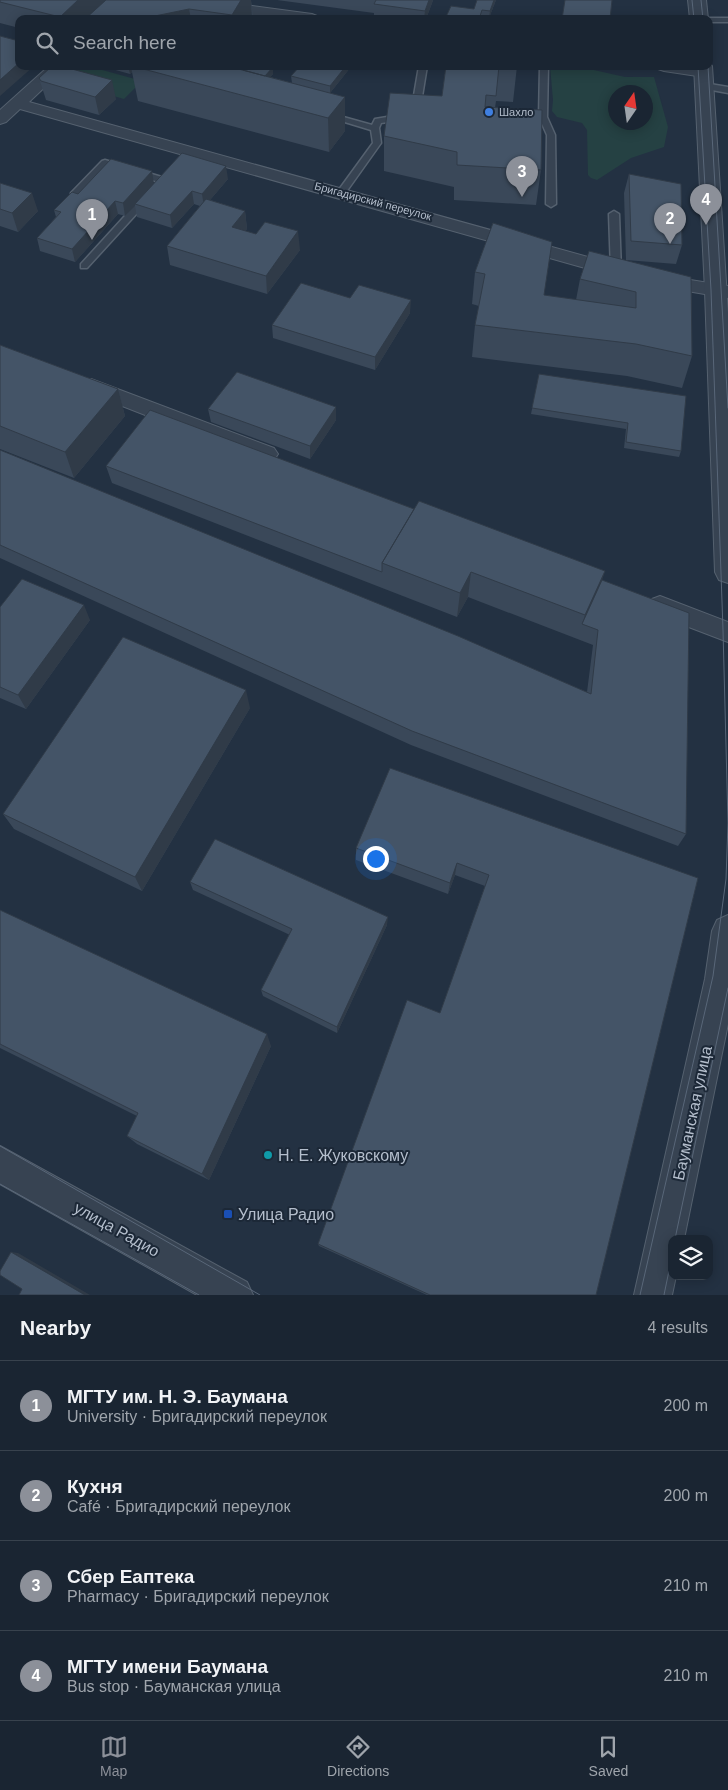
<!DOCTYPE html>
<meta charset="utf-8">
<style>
body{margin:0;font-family:Helvetica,sans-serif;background:#232d3a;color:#f1f3f6}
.controls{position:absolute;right:15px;bottom:15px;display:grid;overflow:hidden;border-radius:10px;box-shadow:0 2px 12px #0003}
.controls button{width:45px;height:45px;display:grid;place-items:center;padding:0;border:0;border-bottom:1px solid #38424d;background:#1a2532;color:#f1f3f6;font:25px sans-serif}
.compass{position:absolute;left:608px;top:85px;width:45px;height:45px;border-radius:50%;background:#1a2532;box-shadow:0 2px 12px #0003;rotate:13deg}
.you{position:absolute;left:375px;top:858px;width:18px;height:18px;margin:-12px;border:4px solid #fff;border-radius:50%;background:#1a73e8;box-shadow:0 0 0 8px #1a73e833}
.badge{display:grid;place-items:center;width:32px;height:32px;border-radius:50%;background:#8c9099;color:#fff;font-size:16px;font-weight:700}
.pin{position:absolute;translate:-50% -41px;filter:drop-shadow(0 1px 2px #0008)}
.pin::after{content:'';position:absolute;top:26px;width:18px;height:15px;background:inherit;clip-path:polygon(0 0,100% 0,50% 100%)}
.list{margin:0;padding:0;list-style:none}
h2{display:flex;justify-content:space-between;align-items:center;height:65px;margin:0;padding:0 20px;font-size:21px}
h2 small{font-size:16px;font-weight:400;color:#9fa5ac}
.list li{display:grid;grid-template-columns:32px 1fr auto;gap:15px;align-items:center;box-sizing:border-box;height:90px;padding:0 20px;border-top:1px solid #38424d}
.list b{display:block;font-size:19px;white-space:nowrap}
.list p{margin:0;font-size:16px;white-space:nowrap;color:#9fa5ac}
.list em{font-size:16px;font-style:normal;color:#9fa5ac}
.icon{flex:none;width:28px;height:28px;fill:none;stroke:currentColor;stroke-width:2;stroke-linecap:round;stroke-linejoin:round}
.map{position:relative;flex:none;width:728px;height:1295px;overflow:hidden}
.search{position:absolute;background:#1a2532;box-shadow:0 2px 12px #0003;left:15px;right:15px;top:15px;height:55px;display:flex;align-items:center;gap:12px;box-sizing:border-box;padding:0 18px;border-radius:10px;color:#9fa5ac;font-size:19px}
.sheet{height:425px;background:#1a2532}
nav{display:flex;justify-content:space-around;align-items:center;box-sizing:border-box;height:70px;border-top:1px solid #38424d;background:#1a2532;font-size:14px;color:#9fa5ac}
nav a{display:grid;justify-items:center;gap:2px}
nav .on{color:#8c9099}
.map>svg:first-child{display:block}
.green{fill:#254143;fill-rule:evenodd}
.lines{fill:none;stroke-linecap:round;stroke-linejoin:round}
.service-casing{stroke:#55616f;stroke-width:3}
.minor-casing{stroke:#55616f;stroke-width:2}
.tertiary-casing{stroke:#55616f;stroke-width:2}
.service{fill:#374352;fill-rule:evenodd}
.minor{fill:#374352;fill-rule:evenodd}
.tertiary{fill:#374352;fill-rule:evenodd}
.tram{stroke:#596779;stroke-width:1}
.wall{fill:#3a4859}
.shaded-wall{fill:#303b48}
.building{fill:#445467;stroke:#303b48}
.shop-dot{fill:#3f7fe0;stroke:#1c2837;stroke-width:2}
.culture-dot{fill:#0f9aa8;stroke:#1c2837;stroke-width:2}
.transit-dot{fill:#1a4fb4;stroke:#1c2837;stroke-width:2}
.labels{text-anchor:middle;stroke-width:4;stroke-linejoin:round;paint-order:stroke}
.far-poi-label{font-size:11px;fill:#b4becc;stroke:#1c2837;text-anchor:start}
.far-street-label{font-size:11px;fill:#b4becc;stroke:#1c2837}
.near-street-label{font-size:16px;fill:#b4becc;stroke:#1c2837}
.near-poi-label{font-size:16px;fill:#b4becc;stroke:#1c2837;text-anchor:start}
</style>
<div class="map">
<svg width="728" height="1295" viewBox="0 0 728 1295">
<rect width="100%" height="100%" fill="#233142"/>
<path class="green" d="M77,66H88L142,81L124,99L61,81Z
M550,66H576L625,77H654L668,127L664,147L631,158L597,180L591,178L588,175L587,130L582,123L557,117L552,111L553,100ZM616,92H646V122H616Z"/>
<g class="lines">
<g class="service-casing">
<path id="service" d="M709,18H728V22H709V19H706Z
M419,66H427L419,115L415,118L381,123L379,128L381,143L344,195H338V191L373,143L371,130L325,116L329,113L372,125L375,119L411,113Z
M540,66H548L547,117L555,135L556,204L551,207L546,204L547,135L539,117Z
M704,83L728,87V93L701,88L700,86Z
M105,160L165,178L167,180L162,183L107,166L77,197H71V193L102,161Z
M147,194L150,195V199L87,268H81V264L144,195Z
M614,211L619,214L621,271L616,274L611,271L609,214Z"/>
</g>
<g class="minor-casing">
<path id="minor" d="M168,0H207L312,14L317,16L319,19H278L175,4L170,3Z
M49,66H67L29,102L624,267L626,271L624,275L617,277L20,109L6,122L0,124V110Z
M656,66H697L710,69L712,72L710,75L704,77L664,71L658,69Z
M659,275L728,286V298L652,285L650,281L652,277Z
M91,379L274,448L278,454L274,460L267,462L260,460L84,391L81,386L84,381Z
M660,596L728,622V642L652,613L648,606L652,599Z"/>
</g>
<g class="tertiary-casing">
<path id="tertiary" d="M688,0H706L708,19H690Z
M709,62L712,66L728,313V583L719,580L715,572L705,291L694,66H709Z
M728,915V1024L684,1239H672V1276H676L672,1295H634L705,979L712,931L717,920Z
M0,1146L247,1282L253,1295H197L0,1184Z"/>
</g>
<use href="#service" class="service"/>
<use href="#minor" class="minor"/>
<use href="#tertiary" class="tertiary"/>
<path class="tram" d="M692,0L694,19
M701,0L703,19
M708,66L728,408
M0,1146L260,1295
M0,1184L199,1295
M675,1239L728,988
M640,1295L713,976L726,879L728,823L723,630L711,290L698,66
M664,1295L672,1256"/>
</g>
<path class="wall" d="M0,0H251L253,18L252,19H19V28L0,23Z
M277,0H433L432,3L426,19H384L374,17V13Z
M496,0L489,18L481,17V19H445L474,9Z
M101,66H227L243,70L273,67V74L270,77L292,83L291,76L350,68L330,93L345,131L329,152L138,101L132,72L130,74Z
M446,66H517L513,102L496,101L495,108L541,170L536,205L454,200V187L384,171V136L442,96Z
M39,78L116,99L99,115L46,100Z
M629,174L682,245L676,264L626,260L624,193Z
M228,179L210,200L245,211L247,229L245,231L300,250L267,294L170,265L167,246L200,206L194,204L172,228L137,217L135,206L125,216L118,214L75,262L40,251L37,238L56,217L54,210L78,194L154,183Z
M0,183L38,211L18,232L0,226Z
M493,223L544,295L576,300L580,279L691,277L692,356L682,388L627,376L472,357L475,325L479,306L472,304L475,272Z
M350,298L410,313L375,370L273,338L272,325Z
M0,345L118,389L125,416L74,478L0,449Z
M539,374L681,451L679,457L624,448L626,429L531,414Z
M336,407V420L310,459L211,422L208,409Z
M0,450L587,692L593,645L468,597L457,617L112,483L106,466L602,580L686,834L678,846L411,745L0,558Z
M0,607L90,620L26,709L0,698Z
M250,708L142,891L14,829L3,814Z
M356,848L698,878L596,1295H427L319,1246L318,1244L440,1013L485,886L455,875L448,894L356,860Z
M190,882L387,925L337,1033L263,996L261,990L290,935L193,890Z
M0,910L271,1046L209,1180L137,1144L127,1136L137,1116L0,1048Z"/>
<path class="shaded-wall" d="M78,0H108L88,19H61L60,17Z
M241,0H251L252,19H233L232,15Z
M429,0H433L432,3L426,19H424L425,11Z
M494,0H496L489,18L490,11Z
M189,9L191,19H148L150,17Z
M19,63V66H34L0,96V80Z
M128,66H131L132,72L130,74Z
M346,66H350V68L330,93V86Z
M273,67V74L263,86L262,79Z
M112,80L116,99L99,115L95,97Z
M345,97V131L329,152L328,118Z
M226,166L228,179L204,207L202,194Z
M152,171L154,184L135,204V206L125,216L123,203Z
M192,191L194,204L172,228L170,215Z
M32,193L38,211L18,232L12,213Z
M115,201L118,214L75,262L72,249Z
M245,211L247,229L234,246L232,227Z
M298,231L300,250L267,294L266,276Z
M411,300L410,313L375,370V357Z
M118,389L125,416L74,478L65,452Z
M336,407V420L310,459V446Z
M605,571L597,596L582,624L585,615Z
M471,572L468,597L457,617L460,593Z
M84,605L90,620L26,709L18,695Z
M246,690L250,708L142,891L135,877Z
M457,863L455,875L448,894L450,883Z
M388,917L387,925L337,1033V1027Z
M267,1034L271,1046L209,1180L202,1174Z
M11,1252L18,1253L90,1295H85Z"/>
<path class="building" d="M0,0H78L60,17L0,2Z
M106,0H241L232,15L189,9L150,17L148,19H85Z
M376,0H429L425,11L374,4Z
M477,0H494L490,11L482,10L479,19H445L451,6L474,9Z
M565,0H612L610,19H562Z
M0,36L19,41V63L0,80Z
M52,66H61L112,80L95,97L41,81L39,78Z
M132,66H227L345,97L328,118Z
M247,66H270L273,67L265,76L243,70Z
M300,66H346L330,86L291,76Z
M446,66H499L496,96L486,95L485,107L542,110L541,170L457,165V152L384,136L390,93L442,96Z
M182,153L226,166L202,194L192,191L170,215L135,204Z
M111,159L152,171L123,203L115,201L72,249L37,238L61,212L54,210L72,192L78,194Z
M629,174L681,184L682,245L631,241Z
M0,183L32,193L12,213L0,209Z
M206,199L245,211L232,227L256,234L265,222L298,231L266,276L167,246Z
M493,223L552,242L544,295L636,308V292L580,279L589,251L691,277L692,356L636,344L475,325L485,274L475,272Z
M301,283L350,298L359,285L411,300L375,357L272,325Z
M0,345L118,389L65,452L0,426Z
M237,372L336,407L310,446L208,409Z
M539,374L686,396L681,451L626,442L628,423L532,408Z
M150,410L414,509L382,563V572L106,466Z
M0,450L458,636L591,694L598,630L582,624L602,580L689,613L686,834L412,731L0,545Z
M419,501L605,571L585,615L471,572L460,593L382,563Z
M22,579L84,605L18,695L0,687V607Z
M123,637L246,690L135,877L3,814Z
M390,768L698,878L596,1295H430L318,1244L407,1000L440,1013L489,875L457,863L450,883L356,848Z
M215,839L388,917L337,1027L261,990L292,929L190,882Z
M0,910L267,1034L202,1174L127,1136L138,1113L0,1044Z
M11,1252L85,1295H19L22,1289L0,1275V1271Z"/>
<circle class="shop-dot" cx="489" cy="112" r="5"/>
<circle class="culture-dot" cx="268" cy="1155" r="5"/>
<rect class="transit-dot" x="223" y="1209" width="10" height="10" rx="2.5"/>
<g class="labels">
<g class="far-poi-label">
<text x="499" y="116">Шахло</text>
</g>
<g class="far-street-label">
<text transform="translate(373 201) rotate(15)" y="4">Бригадирский переулок</text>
</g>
<g class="near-street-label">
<text transform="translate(692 1113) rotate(-78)" y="6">Бауманская улица</text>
<text transform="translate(117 1229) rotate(29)" y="6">улица Радио</text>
</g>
<g class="near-poi-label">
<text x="278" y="1161">Н. Е. Жуковскому</text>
<text x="238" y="1220">Улица Радио</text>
</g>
</g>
</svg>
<div class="controls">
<button><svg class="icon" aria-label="layers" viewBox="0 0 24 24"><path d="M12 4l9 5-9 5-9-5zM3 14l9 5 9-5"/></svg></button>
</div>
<svg class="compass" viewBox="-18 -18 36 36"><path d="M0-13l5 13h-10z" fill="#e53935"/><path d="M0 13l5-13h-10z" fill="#9fa5ac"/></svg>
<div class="you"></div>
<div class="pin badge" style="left:92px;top:240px">1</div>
<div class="pin badge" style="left:670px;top:244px">2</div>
<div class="pin badge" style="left:522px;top:197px">3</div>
<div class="pin badge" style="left:706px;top:225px">4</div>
<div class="search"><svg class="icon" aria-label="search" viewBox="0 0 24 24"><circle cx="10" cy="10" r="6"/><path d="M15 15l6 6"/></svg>Search here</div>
</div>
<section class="sheet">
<h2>Nearby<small>4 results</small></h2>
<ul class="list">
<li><span class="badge">1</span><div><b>МГТУ им. Н. Э. Баумана</b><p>University · Бригадирский переулок</p></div><em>200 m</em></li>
<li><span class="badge">2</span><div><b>Кухня</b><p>Café · Бригадирский переулок</p></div><em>200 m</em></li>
<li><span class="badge">3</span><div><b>Сбер Еаптека</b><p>Pharmacy · Бригадирский переулок</p></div><em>210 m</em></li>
<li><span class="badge">4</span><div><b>МГТУ имени Баумана</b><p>Bus stop · Бауманская улица</p></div><em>210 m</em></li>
</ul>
</section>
<nav>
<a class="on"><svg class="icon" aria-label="map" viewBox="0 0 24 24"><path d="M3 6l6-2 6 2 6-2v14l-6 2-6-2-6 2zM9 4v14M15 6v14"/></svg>Map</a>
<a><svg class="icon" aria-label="directions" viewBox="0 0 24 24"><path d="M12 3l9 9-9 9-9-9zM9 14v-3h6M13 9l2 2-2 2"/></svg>Directions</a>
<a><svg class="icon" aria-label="saved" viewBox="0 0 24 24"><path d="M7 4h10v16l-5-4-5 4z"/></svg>Saved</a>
</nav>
